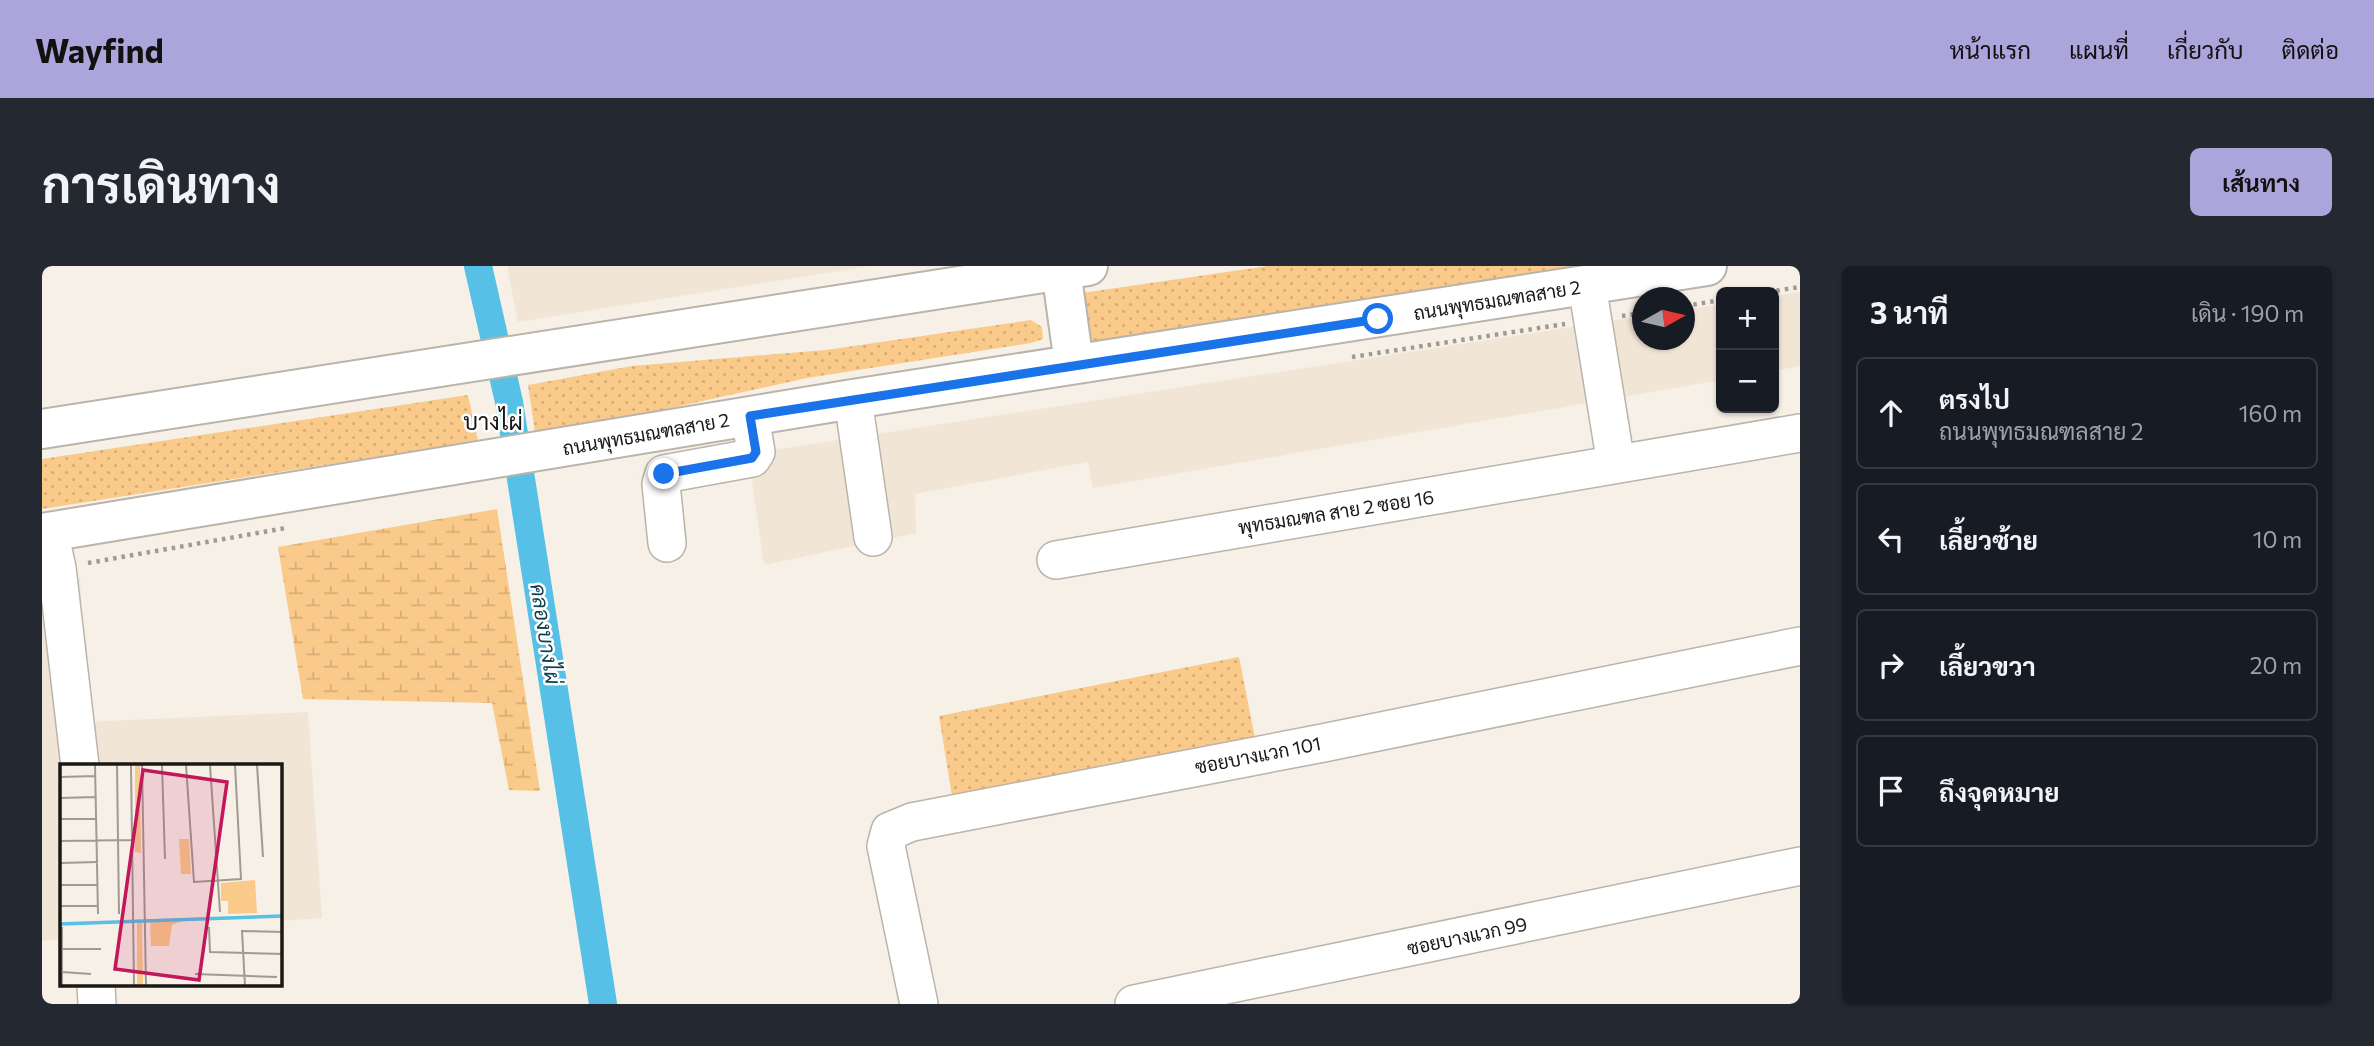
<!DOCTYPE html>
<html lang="th">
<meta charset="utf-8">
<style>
body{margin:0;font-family:Commissioner,Sarabun,sans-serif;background:#242831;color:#f1f3f6}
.controls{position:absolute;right:21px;top:21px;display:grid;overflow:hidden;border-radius:10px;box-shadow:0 2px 5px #0004}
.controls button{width:63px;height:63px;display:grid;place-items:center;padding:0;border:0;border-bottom:2px solid #363941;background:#171b24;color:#f1f3f6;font:35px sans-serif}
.compass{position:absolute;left:1590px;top:21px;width:63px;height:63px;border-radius:50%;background:#171b24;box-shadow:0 2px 5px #0004;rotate:82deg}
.stop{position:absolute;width:21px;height:21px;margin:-16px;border:5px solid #1a73e8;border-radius:50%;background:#fff}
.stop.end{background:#1a73e8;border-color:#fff;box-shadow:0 2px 7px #0008}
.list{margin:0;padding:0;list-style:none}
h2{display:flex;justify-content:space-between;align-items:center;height:91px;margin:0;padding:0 28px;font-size:30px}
h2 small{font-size:23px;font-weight:400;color:#9ea1a6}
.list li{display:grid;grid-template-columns:46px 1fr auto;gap:21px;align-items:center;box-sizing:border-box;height:112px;margin:0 14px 14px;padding:0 14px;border:2px solid #363941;border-radius:10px}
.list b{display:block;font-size:26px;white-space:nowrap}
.list p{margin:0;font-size:23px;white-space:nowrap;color:#9ea1a6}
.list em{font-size:23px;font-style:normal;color:#9ea1a6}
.icon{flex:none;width:38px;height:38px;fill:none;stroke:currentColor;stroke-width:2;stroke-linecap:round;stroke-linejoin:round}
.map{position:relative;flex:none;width:1758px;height:738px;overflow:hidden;border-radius:10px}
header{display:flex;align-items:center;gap:42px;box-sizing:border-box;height:98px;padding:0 35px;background:#aca5dc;color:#111}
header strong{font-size:33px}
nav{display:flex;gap:38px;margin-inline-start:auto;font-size:24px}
.intro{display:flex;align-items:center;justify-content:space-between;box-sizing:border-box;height:168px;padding:0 42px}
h1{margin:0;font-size:49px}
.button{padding:18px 32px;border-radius:10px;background:#aca5dc;color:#111;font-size:24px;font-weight:700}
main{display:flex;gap:42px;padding:0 42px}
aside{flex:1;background:#171b24;border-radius:10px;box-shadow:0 2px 5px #0004}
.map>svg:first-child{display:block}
.built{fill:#f1e6d6}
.grass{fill:url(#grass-dots)}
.wetland{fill:url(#wetland-marsh)}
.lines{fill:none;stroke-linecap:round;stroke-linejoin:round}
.canal{stroke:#56c0e6;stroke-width:28}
.minor-casing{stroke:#bab4ab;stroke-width:40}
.major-casing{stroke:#bab4ab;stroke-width:42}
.path{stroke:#9f9a93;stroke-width:4.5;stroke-dasharray:3.5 5;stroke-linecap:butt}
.minor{stroke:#fff;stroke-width:37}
.major{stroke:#fff;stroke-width:38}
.route{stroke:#1a73e8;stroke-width:9}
.labels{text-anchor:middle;stroke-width:5;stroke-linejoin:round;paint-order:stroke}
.street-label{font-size:19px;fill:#1a1815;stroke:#fff}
.water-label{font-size:21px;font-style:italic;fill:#104050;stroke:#fff}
.quarter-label{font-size:23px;fill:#1a1815;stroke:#fff}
.inset-river{fill:none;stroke:#56c0e6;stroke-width:3.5}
.inset-road{fill:none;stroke:#9f9a93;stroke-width:2}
.view{fill:#c2185b;fill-opacity:0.15;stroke:#c2185b;stroke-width:3.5}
.inset-edge{fill:none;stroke:#1a1815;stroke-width:3.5}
</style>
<header>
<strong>Wayfind</strong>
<nav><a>หน้าแรก</a><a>แผนที่</a><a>เกี่ยวกับ</a><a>ติดต่อ</a></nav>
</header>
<div class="intro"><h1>การเดินทาง</h1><a class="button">เส้นทาง</a></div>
<main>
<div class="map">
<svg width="1758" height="738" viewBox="0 0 1758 738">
<defs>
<pattern id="grass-dots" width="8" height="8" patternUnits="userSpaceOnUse" patternTransform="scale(1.75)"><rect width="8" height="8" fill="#faca8a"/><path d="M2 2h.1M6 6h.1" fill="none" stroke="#d6ad76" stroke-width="1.8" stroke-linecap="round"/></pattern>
<pattern id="wetland-marsh" width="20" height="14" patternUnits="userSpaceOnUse" patternTransform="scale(1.75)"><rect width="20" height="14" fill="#faca8a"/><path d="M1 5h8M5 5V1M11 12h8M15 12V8" fill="none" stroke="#d6ad76"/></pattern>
</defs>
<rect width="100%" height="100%" fill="#f7f0e7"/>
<path class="built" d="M465,0H828L476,56Z
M1758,26V100L1732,105V30Z
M1679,38V114L1051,222L1046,196L873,228L874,267L722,299L706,188L1600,50L1601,74H1643V44Z
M38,312L45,456L266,446L280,652L238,655V500H19V673L0,675V318Z"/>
<path class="grass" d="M1226,0H1584L1038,84L1040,27Z
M989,54L1000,61L1001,73L989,77L765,112L579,153L493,166L486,119L590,100L784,84Z
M426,129L436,175L0,243V193Z
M1197,391L1214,477L911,536L897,450Z"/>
<path class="wetland" d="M455,243L498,525L467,524L450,437L261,433L236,281Z"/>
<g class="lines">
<path class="canal" d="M436,0L467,136L561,738"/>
<g class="minor-casing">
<path id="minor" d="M1545,19L1574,198
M811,133L831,271
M7,266L15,302L38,500
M625,277L619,218L622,208L710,192L714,186L708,150
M1014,294L1758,167
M54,719L55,738
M877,738L844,580L848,565L870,556L1281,477L1758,380
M1092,738L1758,600"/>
</g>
<g class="major-casing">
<path id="major" d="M1019,4L1032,98
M0,163L1046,0
M0,267L811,133L1665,0"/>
</g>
<path class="path" d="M1726,26L1758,21
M1643,40L1679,34
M1580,50L1601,47
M1310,91L1523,58
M46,297L244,262"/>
<use href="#minor" class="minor"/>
<use href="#major" class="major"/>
</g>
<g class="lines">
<path class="route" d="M622,208L710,192L714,186L708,150L1336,53"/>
</g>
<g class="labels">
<g class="street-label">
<text transform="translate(1455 34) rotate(-9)" y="7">ถนนพุทธมณฑลสาย 2</text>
<text transform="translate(604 168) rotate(-10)" y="7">ถนนพุทธมณฑลสาย 2</text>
<text transform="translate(1294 246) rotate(-9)" y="7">พุทธมณฑล สาย 2 ซอย 16</text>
<text transform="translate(1216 489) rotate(-11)" y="7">ซอยบางแวก 101</text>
<text transform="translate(1425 670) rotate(-12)" y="7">ซอยบางแวก 99</text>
</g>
<g class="water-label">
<text transform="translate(503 368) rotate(81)" y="7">คลองบางไผ่</text>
</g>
<g class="quarter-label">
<text x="451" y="164">บางไผ่</text>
</g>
</g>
<g transform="translate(18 498)">
<rect width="222" height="222" fill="#f7f0e7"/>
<path d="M75,1H80L81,89L75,88ZM119,75H129L131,110H121ZM82,158L83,222H77V159Z" fill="#faca8a"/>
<path d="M90,157H123L112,161L109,182H91Z" fill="#faca8a"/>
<path d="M195,116L197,149L168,150V137H161V119Z" fill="#faca8a"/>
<path class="inset-river" d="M0,160L223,152"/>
<path class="inset-road" d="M35,1L38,150M57,1L59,150M71,1L74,222M82,1L86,222M102,1L105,95M126,1L134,118L181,115L175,1M150,1L160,148M197,1L203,93M0,13L36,12M0,34L36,33M0,55H37M0,77L72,76M0,99L38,98M0,121H38M0,142H38M149,163L150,188L223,190M0,185H41M2,208L31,210M135,210L217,213M2,222V163M185,222L182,167L223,168"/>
<path class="view" d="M83,6L167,18L139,216L55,205Z"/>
<rect width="222" height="222" class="inset-edge"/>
</g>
</svg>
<div class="controls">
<button>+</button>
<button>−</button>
</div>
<svg class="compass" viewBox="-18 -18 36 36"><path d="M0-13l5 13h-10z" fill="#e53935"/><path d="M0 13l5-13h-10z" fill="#9ea1a6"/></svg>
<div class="stop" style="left:1336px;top:53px"></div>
<div class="stop end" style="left:622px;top:208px"></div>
</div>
<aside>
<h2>3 นาที<small>เดิน · 190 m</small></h2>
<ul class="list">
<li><svg class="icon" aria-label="ahead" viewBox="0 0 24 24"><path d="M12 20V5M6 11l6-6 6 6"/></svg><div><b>ตรงไป</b><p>ถนนพุทธมณฑลสาย 2</p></div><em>160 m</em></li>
<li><svg class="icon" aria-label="left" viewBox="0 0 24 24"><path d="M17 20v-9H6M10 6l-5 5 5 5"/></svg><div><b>เลี้ยวซ้าย</b></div><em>10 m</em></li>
<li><svg class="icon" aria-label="right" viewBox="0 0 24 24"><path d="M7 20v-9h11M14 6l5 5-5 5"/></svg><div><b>เลี้ยวขวา</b></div><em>20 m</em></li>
<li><svg class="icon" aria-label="arrive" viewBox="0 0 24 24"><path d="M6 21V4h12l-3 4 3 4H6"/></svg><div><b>ถึงจุดหมาย</b></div></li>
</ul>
</aside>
</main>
